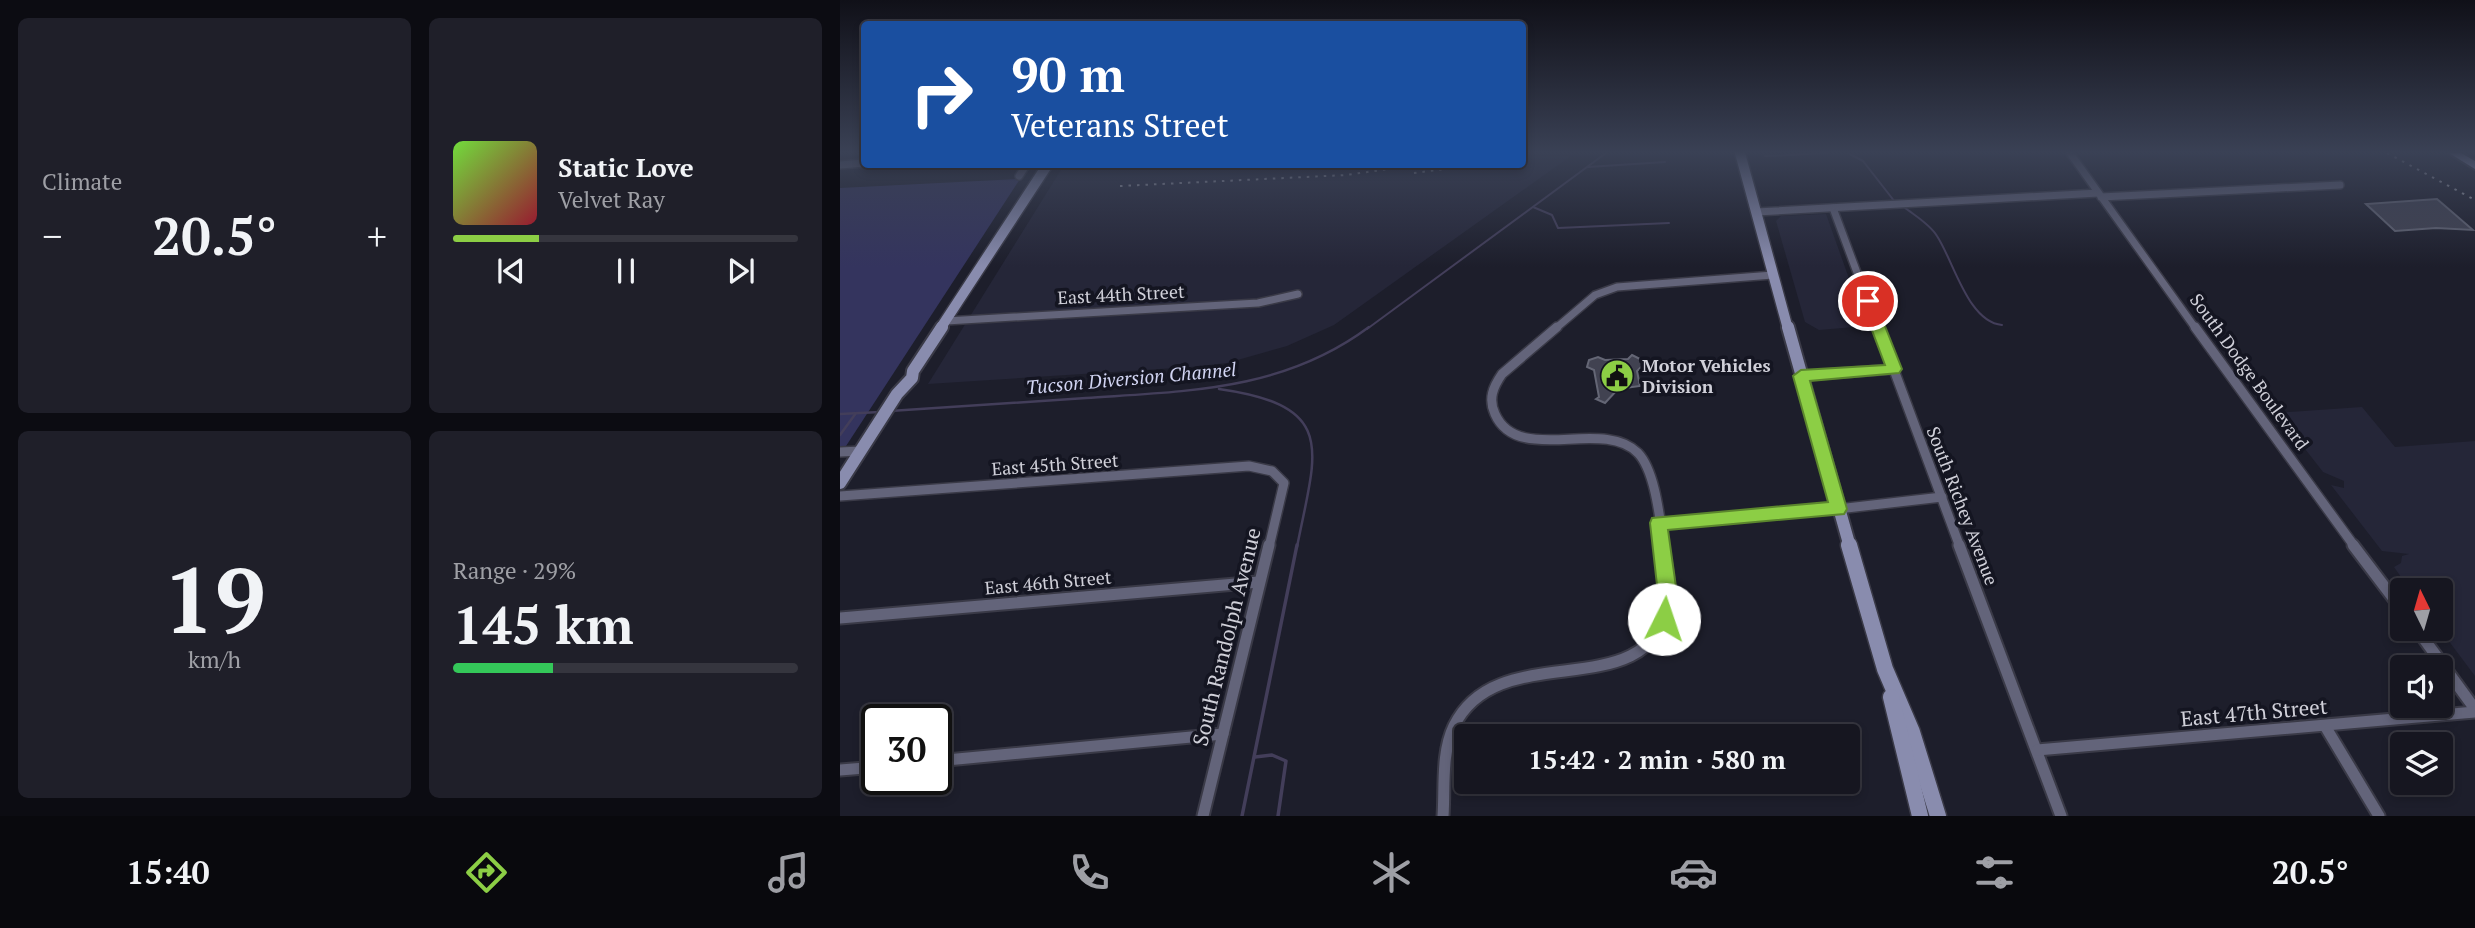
<!DOCTYPE html>
<meta charset="utf-8">
<style>
body{margin:0;font-family:"PT Serif",serif;background:#1f1f29;color:#f1f3f6;height:100vh;display:flex;flex-direction:column;font-size:26px;white-space:nowrap}
*{box-sizing:border-box;margin:0}
p{font-size:23px;color:#9e9fa5}
.icon{flex:none;width:38px;height:38px;fill:none;stroke:currentColor;stroke-width:2;stroke-linecap:round;stroke-linejoin:round}
.map{position:relative;flex:1;overflow:hidden}
.side{display:flex;flex-direction:column;gap:18px;padding:18px;background:#0c0c12;width:840px}
.side>*{flex:none}
.banner{position:absolute;left:21px;top:21px;width:665px;height:147px;border-radius:7px;box-shadow:0 4px 10px #0003,0 0 0 2px #35353e;background:#1a4fa0;color:#fff;overflow:hidden}
.needle{width:46px;rotate:355deg}
.fabs{position:absolute;left:1550px;top:578px;display:grid;gap:14px}
.fabs a{display:grid;place-items:center;width:63px;height:63px;border-radius:7px;background:#161620;box-shadow:0 4px 10px #0003,0 0 0 2px #35353e;font-size:35px}
.speed{position:absolute;left:21px;top:704px;display:flex;gap:14px;font-size:35px;font-weight:700;text-align:center}
.speed>*{display:grid;place-content:center;width:91px;height:91px;border-radius:50%;background:#161620;box-shadow:0 4px 10px #0003,0 0 0 2px #35353e;line-height:1}
.speed .limit{border:4px solid #111;border-radius:10px;background:#fff;color:#111}
.pin{position:absolute;display:grid;place-items:center;width:60px;height:60px;color:#fff;margin:-30px;border:4px solid #fff;border-radius:50%;box-shadow:0 2px 7px #0007}
.me{position:absolute;width:77px;margin:-38px;rotate:4deg;stroke-linejoin:round;filter:drop-shadow(0 0 5px #0008)}
.turn{display:flex;align-items:center;gap:24px;height:147px;padding:0 35px;font-size:32px}
.turn .icon{width:91px;height:91px;stroke-width:2.5}
.turn b{display:block;font-size:49px;line-height:60px}
.big{font-size:52px;font-weight:800;line-height:1.1}
.side .tile{flex:1;display:flex;flex-direction:column;justify-content:center;gap:10px;min-width:0;padding:0 24px;border-radius:10px;background:#1f1f29}
.side .dial{align-items:center;gap:0}
.dial b{font-size:91px;line-height:1}
.song{display:flex;align-items:center;gap:21px}
.cover{width:84px;height:84px;border-radius:10px;background:linear-gradient(135deg,hsl(100 70% 55%),hsl(350 70% 35%))}
.played{height:7px;border-radius:4px;background:linear-gradient(90deg,#8cce45 25%,#35353e 25%)}
.keys{display:flex;justify-content:space-around;direction:ltr}
.heat{display:flex;justify-content:space-between;align-items:center;font-size:38px;direction:ltr}
.charge{height:10px;border-radius:5px;background:linear-gradient(90deg,#34c759 29%,#35353e 0)}
.side .tiles{flex:1;display:grid;gap:18px;grid-template-columns:repeat(2,1fr)}
.trip{position:absolute;left:614px;top:724px;width:406px;height:70px;border-radius:7px;background:#161620;box-shadow:0 4px 10px #0003,0 0 0 2px #35353e;font-weight:800;line-height:70px;text-align:center}
.dock{display:flex;height:112px;justify-content:space-around;align-items:center;background:#09090d;color:#9e9fa5}
.dock .icon{width:49px;height:49px}
.dock .active{color:#8cce45}
.dock b{font-size:32px;color:#f1f3f6}
main{display:flex;flex:1;min-height:0}
.map>svg:first-child{display:block}
.built{fill:#252638}
.green{fill:#34345e}
.lines{fill:none;stroke-linecap:round;stroke-linejoin:round}
.stream-far2{stroke:#433e5a;stroke-width:2}
.stream-far1{stroke:#433e5a;stroke-width:2.5}
.stream{stroke:#433e5a;stroke-width:3.5}
.building{fill:#414251;stroke:#646675;stroke-width:2}
.street-far2-casing{stroke:#3a3a47;stroke-width:10}
.street-far1-casing{stroke:#3a3a47;stroke-width:12}
.street-casing{stroke:#3a3a47;stroke-width:15}
.secondary-far2-casing{stroke:#3a3a47;stroke-width:13}
.secondary-far1-casing{stroke:#3a3a47;stroke-width:16}
.secondary-casing{stroke:#3a3a47;stroke-width:19}
.primary-casing{stroke:#3a3a47;stroke-width:4}
.street-far2{stroke:#63647a;stroke-width:7}
.street-far1{stroke:#63647a;stroke-width:9}
.street{stroke:#63647a;stroke-width:11}
.secondary-far2{stroke:#898cae;stroke-width:10}
.secondary-far1{stroke:#898cae;stroke-width:12}
.secondary{stroke:#898cae;stroke-width:16}
.primary{fill:#a7aad7;fill-rule:evenodd}
.rail{stroke:#a4a5af;stroke-width:2;stroke-dasharray:2.5 6;stroke-linecap:butt}
.route{fill:#8cce45;stroke:#5b862d;stroke-width:2}
.labels{text-anchor:middle;stroke-width:7;stroke-linejoin:round;paint-order:stroke}
.street-label{font-size:18px;fill:#d0d0d9;stroke:#141521}
.poi-label{font-size:18px;font-weight:bold;fill:#d0d0d9;stroke:#141521;text-anchor:start}
.water-label{font-size:19px;font-style:italic;fill:#d1d4f2;stroke:#141521}
.near-street-label{font-size:21px;fill:#d0d0d9;stroke:#141521}
</style>
<main>
<section class="side">
<div class="tiles">
<div class="tile"><p>Climate</p>
<div class="heat"><a>−</a><b class="big">20.5°</b><a>+</a></div>
</div>
<div class="tile">
<div class="song"><i class="cover"></i><div><b>Static Love</b><p>Velvet Ray</p></div></div>
<div class="played"></div>
<div class="keys"><svg class="icon" aria-label="previous" viewBox="0 0 24 24"><path d="M18 5L8 12l10 7zM5 5v14"/></svg><svg class="icon" aria-label="pause" viewBox="0 0 24 24"><path d="M8 5v14M16 5v14"/></svg><svg class="icon" aria-label="next" viewBox="0 0 24 24"><path d="M6 5l10 7-10 7zM19 5v14"/></svg></div>
</div>
<div class="tile dial"><b>19</b><p>km/h</p></div>
<div class="tile"><p>Range · 29%</p><b class="big">145 km</b><div class="charge"></div></div>
</div>
</section>
<div class="map">
<svg width="1635" height="816" viewBox="0 0 1635 816">
<rect width="100%" height="100%" fill="#1d1e2b"/>
<g class="built">
<path d="M683,153H735L494,325L447,346L387,363L351,367L88,384L224,165L682,164Z"/>
<path d="M986,214L1026,326L979,330L965,322L936,221L941,216Z"/>
<path d="M1522,407L1555,447L1635,441V676L1599,628L1601,590H1570L1554,567L1561,563L1562,556L1569,554L1542,551L1491,485L1504,488V481L1483,472L1437,413Z"/>
</g>
<path class="green" d="M180,179L8,443L0,455V188Z"/>
<g class="lines">
<g class="stream-far2">
<path d="M1008,153L1023,161L1055,202"/>
<path d="M925,156L988,153"/>
<path d="M748,167L825,162"/>
<path d="M693,207L712,215L718,228L829,223"/>
<path d="M1064,207C1074,215 1090,224 1097,236C1114,262 1128,322 1162,325"/>
<path d="M527,329L766,153"/>
</g>
<g class="stream-far1">
<path d="M379,389C499,406 476,450 457,547"/>
<path d="M50,411C115,407 181,402 246,398C348,391 443,391 529,327"/>
<path d="M0,414L40,412"/>
<path d="M0,435L16,413"/>
</g>
<g class="stream">
<path d="M415,757L432,755L446,761L438,816"/>
<path d="M402,816L457,545"/>
</g>
</g>
<g class="building">
<path d="M1597,199L1633,230L1596,228L1555,231L1526,204Z"/>
<path d="M792,355L806,362L797,371L800,386L778,389L765,403L756,399L759,397L754,370L747,367L749,360L758,357L765,360L788,359Z"/>
</g>
<g class="lines">
<defs>
<g id="street-far2">
<path d="M1230,153L1356,329"/>
<path d="M0,165L24,163"/>
<path d="M179,176L187,164"/>
<path d="M1261,197L1500,185"/>
<path d="M993,208L1038,329"/>
<path d="M916,212L1258,193"/>
<path d="M106,321L418,303L458,294"/>
<path d="M715,329L755,295L777,287L933,275"/>
</g>
<g id="street-far1">
<path d="M717,327L662,374C653,387 648,399 655,414C678,466 762,417 798,453C816,472 820,522 824,547"/>
<path d="M1038,327L1120,547"/>
<path d="M1355,327L1515,547"/>
<path d="M961,376L1054,369"/>
<path d="M0,452L21,451"/>
<path d="M0,496L409,466L432,471L444,483L429,547"/>
<path d="M819,523L998,509L1102,497"/>
</g>
<g id="street">
<path d="M1119,545L1221,816"/>
<path d="M1513,545L1563,611"/>
<path d="M0,618L419,582"/>
<path d="M1576,628L1635,709"/>
<path d="M1485,726L1539,816"/>
<path d="M1197,750L1635,712"/>
<path d="M96,761L383,734"/>
<path d="M0,770L37,767"/>
<path d="M363,816L429,545"/>
<path d="M603,816C605,788 601,753 614,726C659,634 810,710 828,603C831,586 825,563 823,545"/>
</g>
<g id="secondary-far2">
<path d="M900,153L948,329"/>
<path d="M100,329L208,164"/>
</g>
<g id="secondary-far1">
<path d="M948,327L1010,547"/>
<path d="M0,483L57,394L72,378L73,371L102,327"/>
</g>
<g id="secondary">
<path d="M1009,545L1045,669L1072,732L1098,816"/>
<path d="M1051,697L1080,816"/>
</g>
<path id="primary" d="M1609,153H1621L1635,161V169Z"/>
</defs>
<use href="#street-far2" class="street-far2-casing"/>
<use href="#street-far1" class="street-far1-casing"/>
<use href="#street" class="street-casing"/>
<use href="#secondary-far2" class="secondary-far2-casing"/>
<use href="#secondary-far1" class="secondary-far1-casing"/>
<use href="#secondary" class="secondary-casing"/>
<use href="#primary" class="primary-casing"/>
<use href="#street-far2" class="street-far2"/>
<use href="#street-far1" class="street-far1"/>
<use href="#street" class="street"/>
<use href="#secondary-far2" class="secondary-far2"/>
<use href="#secondary-far1" class="secondary-far1"/>
<use href="#secondary" class="secondary"/>
<use href="#primary" class="primary"/>
<g class="rail">
<path d="M1547,153L1635,200"/>
<path d="M574,173L643,164"/>
<path d="M280,186L506,175L584,164"/>
</g>
</g>
<linearGradient id="sky" x2="0" y2="1"><stop stop-color="#101018"/><stop offset="0.57" stop-color="#3a4155"/><stop offset="1" stop-color="#3a4155" stop-opacity="0"/></linearGradient>
<rect width="1635" height="267" fill="url(#sky)"/>
<path class="route" d="M1028,296L1035,301L1062,369L1059,373L970,381L1007,509L1004,514L828,530L837,594L831,626L824,628L817,626L814,619L818,594L810,523L812,518L988,502L953,376L961,370L1045,365L1021,301Z"/>
<defs>
<symbol id="civic-disc" viewBox="-11 -11 22 22"><circle r="9.5" fill="#8cce45" stroke="#141521"/><path d="M-.6-6.5H3V-4.5H.6V-3L4-1V1h2V6H-6V1h2V-1L-.6-3ZM-1.2 2.5V6h2.4V2.5Z" fill="#111"/></symbol>
</defs>
<g fill-rule="evenodd">
<use href="#civic-disc" x="758" y="357" width="38" height="38"/>
</g>
<g class="labels">
<g class="street-label">
<text transform="translate(281 295) rotate(-3)" y="6">East 44th Street</text>
<text transform="translate(1409 372) rotate(54)" y="6">South Dodge Boulevard</text>
<text transform="translate(215 465) rotate(-4)" y="6">East 45th Street</text>
<text transform="translate(1122 506) rotate(69)" y="6">South Richey Avenue</text>
<text transform="translate(208 583) rotate(-5)" y="6">East 46th Street</text>
</g>
<g class="poi-label">
<text x="802" y="372">Motor Vehicles<tspan x="802" dy="21">Division</tspan></text>
</g>
<g class="water-label">
<text transform="translate(291 378) rotate(-5)" y="7">Tucson Diversion Channel</text>
</g>
<g class="near-street-label">
<text transform="translate(387 637) rotate(-76)" y="7">South Randolph Avenue</text>
<text transform="translate(1414 713) rotate(-5)" y="7">East 47th Street</text>
</g>
</g>
</svg>
<div class="fabs">
<a><svg class="needle" viewBox="-14 -14 28 28"><path d="M0-13l5 13h-10z" fill="#e53935"/><path d="M0 13l5-13h-10z" fill="#9e9fa5"/></svg></a>
<a><svg class="icon" aria-label="sound" viewBox="0 0 24 24"><path d="M4 9h4l5-4v14l-5-4H4zM17 9q2 3 0 6"/></svg></a>
<a><svg class="icon" aria-label="layers" viewBox="0 0 24 24"><path d="M12 4l9 5-9 5-9-5zM3 14l9 5 9-5"/></svg></a>
</div>
<div class="speed"><div class="limit">30</div></div>
<div class="pin" style="left:1028px;top:301px;background:#d93025"><svg class="icon" aria-label="arrive" viewBox="0 0 24 24"><path d="M6 21V4h12l-3 4 3 4H6"/></svg></div>
<svg class="me" style="left:824px;top:619px" viewBox="-20 -20 40 40"><circle r="19" fill="#fff"/><path d="M0-13L10 11 0 6-10 11z" fill="#8cce45"/></svg>
<div class="trip">15:42 · 2 min · 580 m</div>
<div class="banner">
<div class="turn"><svg class="icon" aria-label="right" viewBox="0 0 24 24"><path d="M7 20v-9h11M14 6l5 5-5 5"/></svg><div><b>90 m</b>Veterans Street</div></div>
</div>
</div>
</main>
<nav class="dock">
<b>15:40</b>
<svg class="icon active" aria-label="directions" viewBox="0 0 24 24"><path d="M12 3l9 9-9 9-9-9zM9 14v-3h6M13 9l2 2-2 2"/></svg>
<svg class="icon" aria-label="music" viewBox="0 0 24 24"><path d="M9 18V5l10-2v13"/><circle cx="6" cy="18" r="3"/><circle cx="16" cy="16" r="3"/></svg>
<svg class="icon" aria-label="phone" viewBox="0 0 24 24"><path d="M5 4h4l2 5-3 2q2 4 5 5l2-3 5 2v4C11 20 4 13 5 4z"/></svg>
<svg class="icon" aria-label="climate" viewBox="0 0 24 24"><path d="M12 3v18M4 7l16 10M4 17L20 7"/></svg>
<svg class="icon" aria-label="car" viewBox="0 0 24 24"><path d="M5 17H2v-5l4-1 3-4h7l3 4 3 1v5h-3M9 17h6M6 11h13"/><circle cx="7" cy="17" r="2"/><circle cx="17" cy="17" r="2"/></svg>
<svg class="icon" aria-label="filters" viewBox="0 0 24 24"><path d="M4 7h16M4 17h16"/><circle cx="9" cy="7" r="2"/><circle cx="15" cy="17" r="2"/></svg>
<b>20.5°</b>
</nav>
